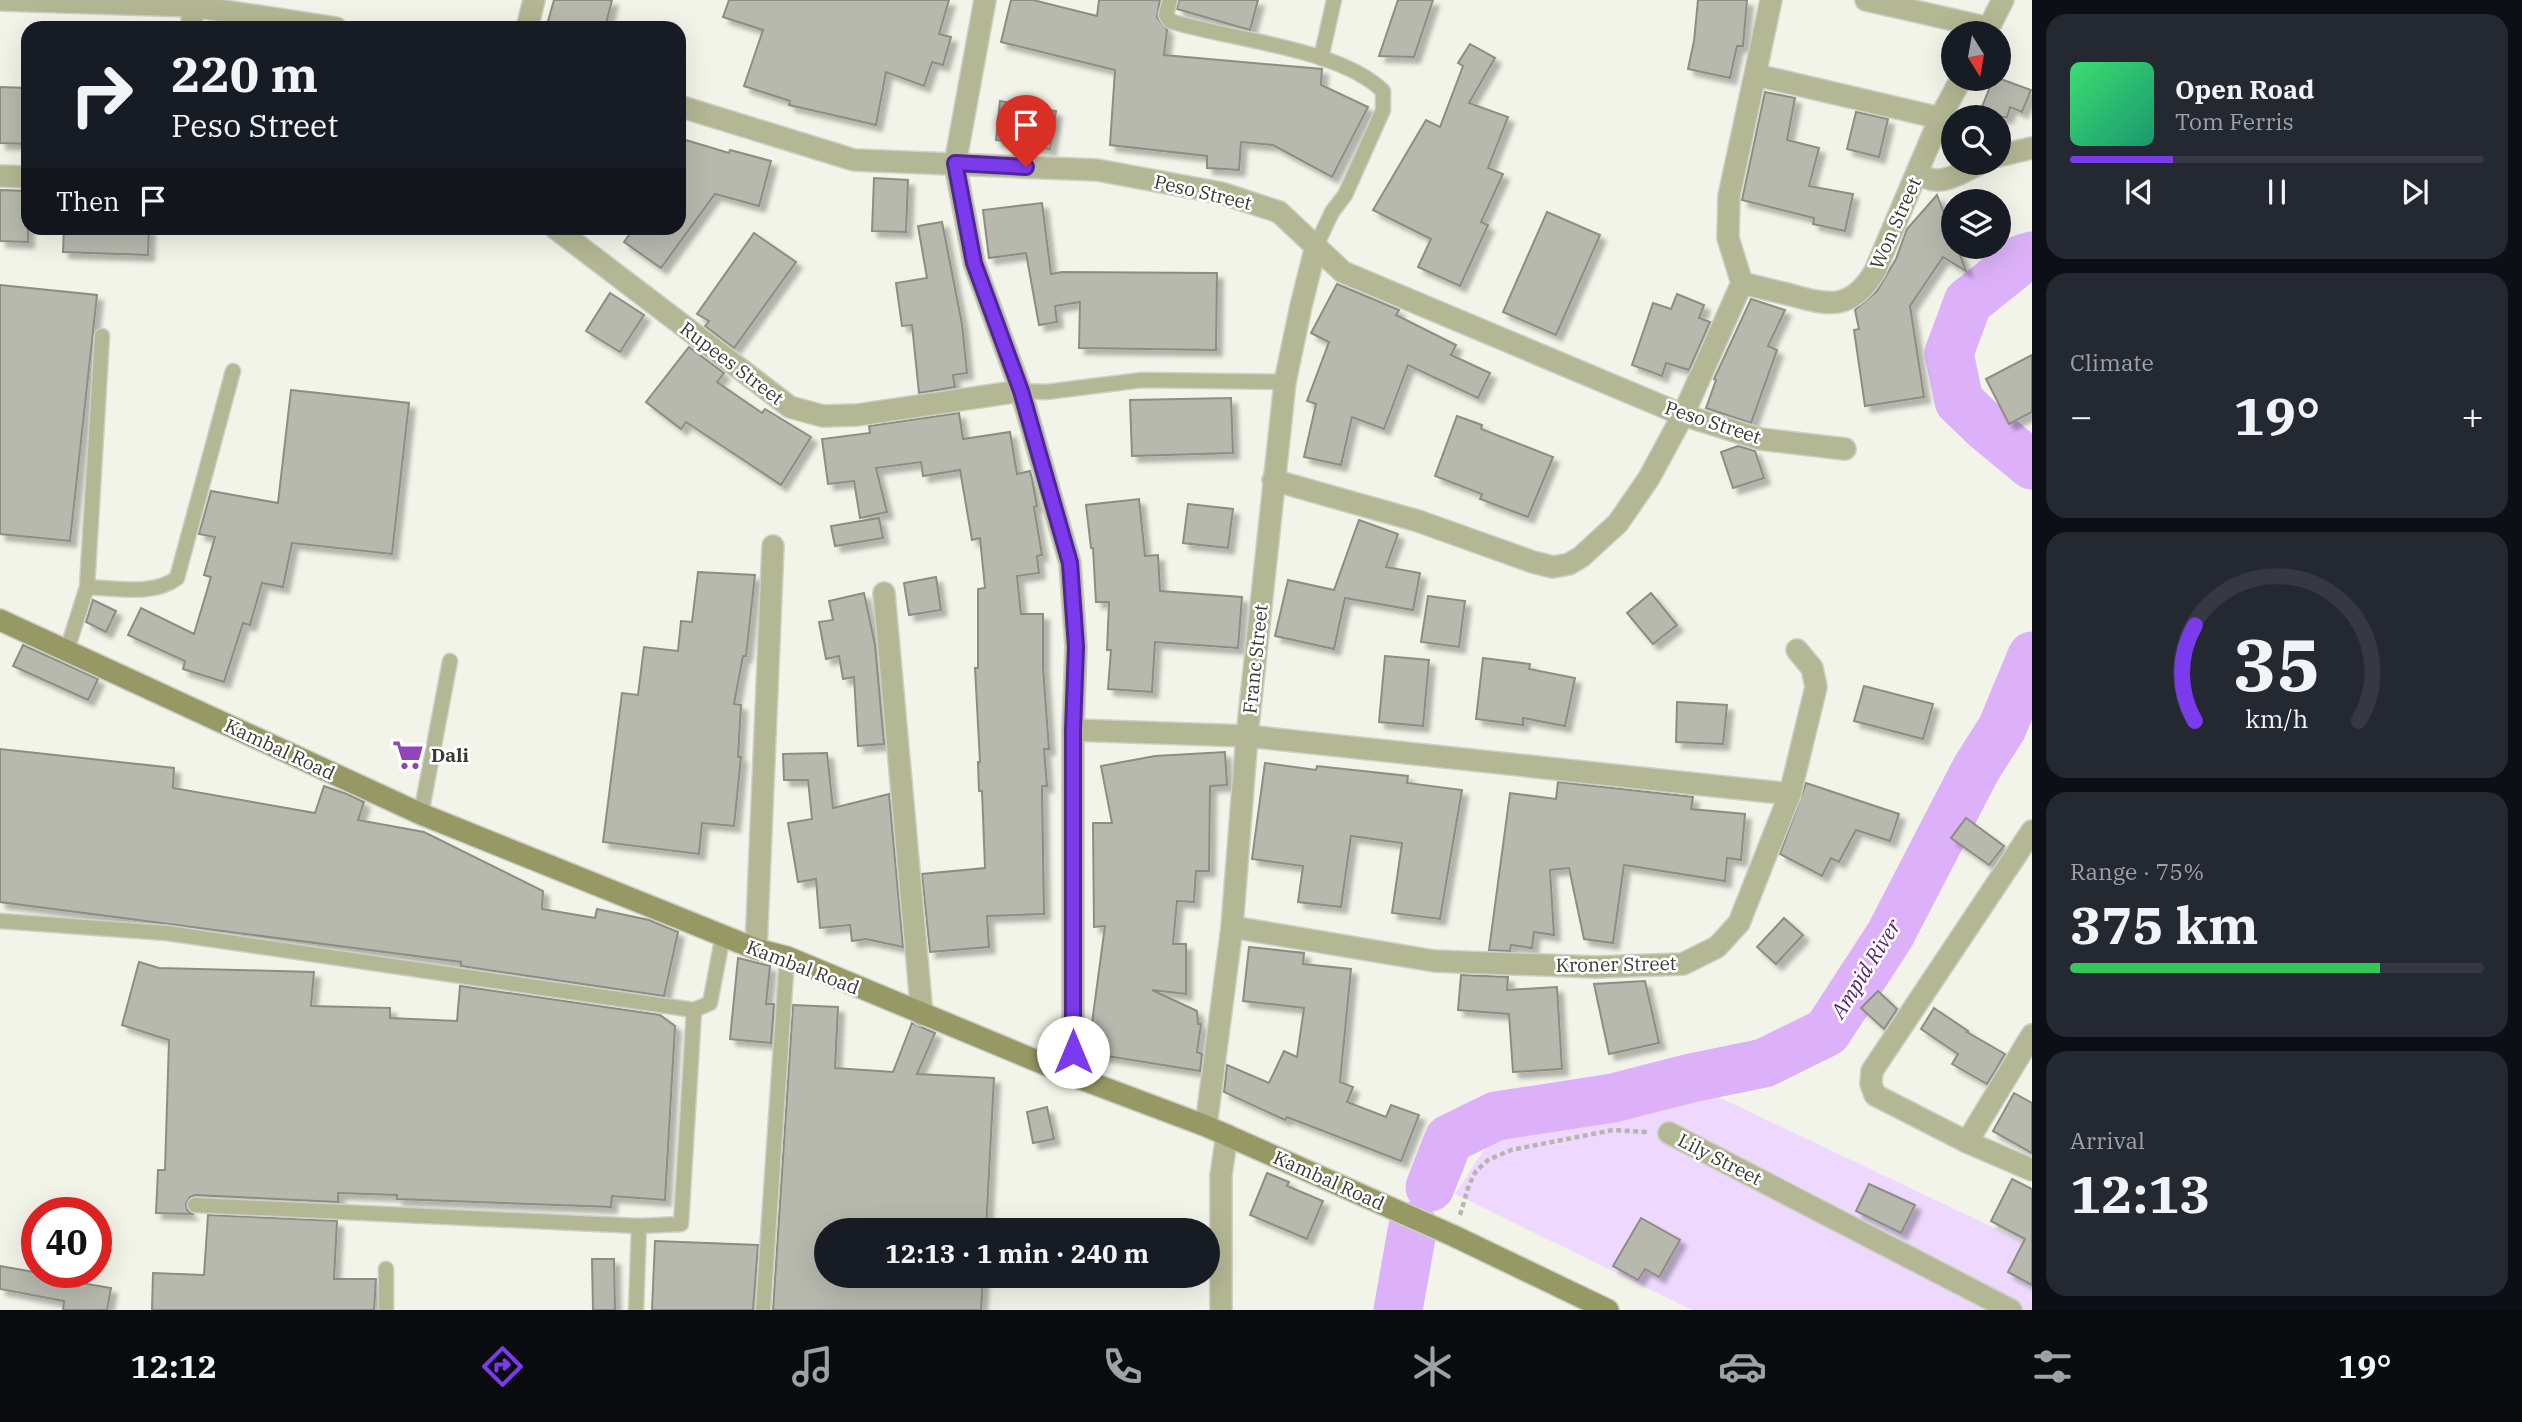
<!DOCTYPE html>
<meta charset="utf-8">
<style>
body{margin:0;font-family:"IBM Plex Serif",serif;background:#242831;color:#f1f3f6;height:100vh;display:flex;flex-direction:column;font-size:26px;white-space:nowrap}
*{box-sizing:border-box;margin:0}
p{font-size:23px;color:#9ea1a6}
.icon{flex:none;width:38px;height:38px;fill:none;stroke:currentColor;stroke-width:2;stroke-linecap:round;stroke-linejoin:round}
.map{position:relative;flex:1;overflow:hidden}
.side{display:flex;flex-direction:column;gap:14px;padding:14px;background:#0d0f14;width:490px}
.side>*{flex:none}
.top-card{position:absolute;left:21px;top:21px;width:665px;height:214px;border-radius:21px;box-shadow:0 7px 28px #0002;background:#171b24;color:#f1f3f6;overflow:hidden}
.needle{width:46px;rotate:169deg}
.tools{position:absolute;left:1941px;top:21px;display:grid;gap:14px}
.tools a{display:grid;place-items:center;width:70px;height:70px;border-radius:50%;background:#171b24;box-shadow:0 7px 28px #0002;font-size:35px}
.speed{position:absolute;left:21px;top:1197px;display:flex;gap:14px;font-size:35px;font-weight:700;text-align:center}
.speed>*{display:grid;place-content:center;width:91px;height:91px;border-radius:50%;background:#171b24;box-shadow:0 7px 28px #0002;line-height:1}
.speed .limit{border:10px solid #d22;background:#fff;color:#111}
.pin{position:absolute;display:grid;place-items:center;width:60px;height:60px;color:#fff;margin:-72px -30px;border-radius:50% 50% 50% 0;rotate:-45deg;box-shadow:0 0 7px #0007}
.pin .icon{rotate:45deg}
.me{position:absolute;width:77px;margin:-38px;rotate:0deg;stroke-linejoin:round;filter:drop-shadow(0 0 5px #0008)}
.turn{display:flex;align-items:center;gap:24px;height:147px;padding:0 35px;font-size:32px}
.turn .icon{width:91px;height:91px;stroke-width:2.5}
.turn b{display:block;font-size:49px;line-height:60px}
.then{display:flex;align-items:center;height:66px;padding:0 35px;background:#0003;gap:14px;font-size:26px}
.big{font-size:52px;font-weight:700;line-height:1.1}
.side .card{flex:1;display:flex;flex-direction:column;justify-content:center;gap:10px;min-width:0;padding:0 24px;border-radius:21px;background:#242831}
.side .dial{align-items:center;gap:0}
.dial svg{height:182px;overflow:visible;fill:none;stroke:#363941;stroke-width:7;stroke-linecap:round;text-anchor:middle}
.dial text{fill:#f1f3f6;stroke:none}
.song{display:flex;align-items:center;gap:21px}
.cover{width:84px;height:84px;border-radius:10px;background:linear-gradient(135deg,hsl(140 70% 55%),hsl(160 70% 35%))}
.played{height:7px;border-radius:4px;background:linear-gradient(90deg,#7c3aed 25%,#363941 25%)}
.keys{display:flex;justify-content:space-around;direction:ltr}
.heat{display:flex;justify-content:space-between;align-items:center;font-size:38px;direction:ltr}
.charge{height:10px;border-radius:5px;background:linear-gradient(90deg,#34c759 75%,#363941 0)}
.trip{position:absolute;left:814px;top:1218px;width:406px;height:70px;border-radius:35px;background:#171b24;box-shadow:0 7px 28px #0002;font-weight:700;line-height:70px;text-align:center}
.tabs{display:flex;height:112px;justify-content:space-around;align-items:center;background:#090b0e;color:#9ea1a6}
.tabs .icon{width:49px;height:49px}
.tabs .active{color:#7c3aed}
.tabs b{font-size:32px;color:#f1f3f6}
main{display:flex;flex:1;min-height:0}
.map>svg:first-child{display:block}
.green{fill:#eed8fd}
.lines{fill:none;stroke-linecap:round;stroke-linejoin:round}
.river{stroke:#ddb1f9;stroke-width:49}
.building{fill:#b7b8ae;stroke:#8c8d83;stroke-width:2;filter:url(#shadow)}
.service-casing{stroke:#cecfc5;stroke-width:17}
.minor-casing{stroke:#cecfc5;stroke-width:24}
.tertiary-casing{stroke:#cecfc5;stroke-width:24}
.secondary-casing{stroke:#cecfc5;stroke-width:24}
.path{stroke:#b6b6ae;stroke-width:4.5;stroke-dasharray:5 3.5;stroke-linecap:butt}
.service{stroke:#b4b793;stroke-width:14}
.minor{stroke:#b4b793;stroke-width:21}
.tertiary{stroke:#b4b793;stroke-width:21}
.secondary{stroke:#969963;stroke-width:21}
.route-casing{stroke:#51269a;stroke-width:18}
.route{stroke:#7c3aed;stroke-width:12}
.labels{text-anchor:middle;stroke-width:5;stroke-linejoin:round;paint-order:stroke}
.street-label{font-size:19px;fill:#393935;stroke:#fff}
.poi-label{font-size:19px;font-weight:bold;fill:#393935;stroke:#fff;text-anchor:start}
.water-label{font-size:21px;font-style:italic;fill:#582275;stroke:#fff}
</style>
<main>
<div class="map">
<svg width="2032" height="1310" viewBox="0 0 2032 1310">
<defs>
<filter id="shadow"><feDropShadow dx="6" dy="6" stdDeviation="2" flood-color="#0004"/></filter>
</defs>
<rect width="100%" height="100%" fill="#f3f4e9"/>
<path class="green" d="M1710,1093L2032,1246V1310H1692L1455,1194L1499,1127Z"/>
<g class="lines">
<g class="river">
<path d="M2032,256L2022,259L1968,302L1949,353L1959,401L1986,427L2032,465"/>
<path d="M1430,1187L1449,1139L1496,1116L1613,1098L1691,1078L1764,1063L1827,1032L1890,935L1976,769L2002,728L2032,656"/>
<path d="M1398,1310L1413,1226"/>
</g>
</g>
<g class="building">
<path d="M554,0H612L605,28H546Z"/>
<path d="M729,0H949L939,34L951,37L943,65L932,62L924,86L886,72L876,125L789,105L790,101L744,86L763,30L723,17Z"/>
<path d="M1011,0H1033L1097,16L1099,0H1160L1157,17L1167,30L1164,55L1322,69L1321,85L1368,107L1332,177L1273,145L1241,142L1239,170L1207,168V156L1110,145L1115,70L1001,42Z"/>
<path d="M1179,0H1258L1250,30L1177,9Z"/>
<path d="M1398,0H1433L1414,57L1379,56Z"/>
<path d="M1698,0H1747L1743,46H1737L1730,78L1688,69L1694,41Z"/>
<path d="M1470,44L1495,58L1469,103L1508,117L1488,168L1503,174L1481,222L1488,225L1460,286L1418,267L1431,239L1373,210L1426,120L1440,127L1463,66L1458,63Z"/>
<path d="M1998,78L2031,90L2022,112L2010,107L2007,117H1978L1993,79Z"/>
<path d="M0,87L28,88V144L0,143Z"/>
<path d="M1765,92L1795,98L1787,140L1819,148L1809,186L1853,194L1845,231L1813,224L1814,218L1742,200Z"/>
<path d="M1000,101L1056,111L1050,149L996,140Z"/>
<path d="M1856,112L1888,119L1879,157L1847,149Z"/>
<path d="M679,138L729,153L730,150L771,161L759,206L715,194L661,268L624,242L634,228H679Z"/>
<path d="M874,178L908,180L906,232L872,231Z"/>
<path d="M0,190L28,191V242L0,241Z"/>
<path d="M1937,195L1953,237V247H1957L1966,271L1943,257L1910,306L1924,397L1865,406L1854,330L1859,329L1855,310L1877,291L1896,259L1907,229Z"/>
<path d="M1042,203L1051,274L1062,272L1217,273L1216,350L1079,348L1080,302L1055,306L1057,322L1039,325L1026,253L989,258L983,210Z"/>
<path d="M1547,212L1600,235L1556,335L1503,312Z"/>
<path d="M942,222L962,324L967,373L953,375L955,387L919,393L912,325L902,326L896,283L927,278L918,226Z"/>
<path d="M64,228H149L148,255L63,252Z"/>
<path d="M754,233L796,262L734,348L705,326L709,321L697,314Z"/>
<path d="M1337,284L1399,310L1396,315L1456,345L1451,355L1490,373L1478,398L1408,365L1384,429L1352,417L1341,465L1304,457L1316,404L1307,401L1329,342L1311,333Z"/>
<path d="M0,285L97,295L70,541L0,534Z"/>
<path d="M610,293L644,315L620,352L586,331Z"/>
<path d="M1677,294L1704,305L1699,318L1710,322L1689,370L1666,363L1662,376L1632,365L1653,303L1671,309Z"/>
<path d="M1751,299L1785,310L1768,346L1777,350L1751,423L1706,408L1716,380L1714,379Z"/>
<path d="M689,347L724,373L717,382L762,413L765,409L811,437L781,485L686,422L681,429L646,402Z"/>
<path d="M2032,355V412L2009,424L1986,379Z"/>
<path d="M291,390L409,403L392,554L292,543L283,587L262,583L250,625L243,623L224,682L183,669L185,661L128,635L141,608L194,634L211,577L204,575L215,537L199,534L211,491L278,503Z"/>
<path d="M1231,398L1233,453L1132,456L1130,400Z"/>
<path d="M959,413L963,439L1010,432L1017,474L1030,471L1032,479L1037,506L1034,507L1042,555L1037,556L1039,573L1017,576L1021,614H1043V667L1049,749H1044L1047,786H1042L1044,914L987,916L989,947L930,952L922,874L985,868L982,791H979L978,762H980L975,668H978V589L985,588L980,538L972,540L960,470L923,476L921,462L876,468L887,512L860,518L854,481L828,484L822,439L870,433L869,426Z"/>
<path d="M1457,416L1482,425L1481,429L1553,457L1528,517L1480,499L1482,494L1435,476Z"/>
<path d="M1738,446L1755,451L1764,478L1733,488L1721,452Z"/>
<path d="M1139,499L1145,556L1158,555L1160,591L1242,597L1238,648L1155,642L1152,692L1108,689L1111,650H1107L1109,602H1096L1093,548H1091L1086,505Z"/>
<path d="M1188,504L1233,509L1228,548L1183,543Z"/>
<path d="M879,518L883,538L835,546L831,526Z"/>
<path d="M1359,520L1398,534L1386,567L1420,573L1413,610L1345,598L1334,649L1275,636L1288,580L1334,590Z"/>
<path d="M698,572L755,575L746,656H743L734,704L741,705L738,757H741L734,826L702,823L699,854L603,842L622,693L638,695L644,647L678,651L681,621L692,622Z"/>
<path d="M936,577L941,610L909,615L904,583Z"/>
<path d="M864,593L875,645L884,744L858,746L854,677L843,679L839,656L826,659L819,622L833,620L829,601Z"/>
<path d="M1651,593L1677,625L1653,644L1627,613Z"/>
<path d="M1428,596L1465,601L1459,647L1421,642Z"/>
<path d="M93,600L116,611L106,632L86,622Z"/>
<path d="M23,645L98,679L88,700L13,666Z"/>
<path d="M1385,656L1429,660L1423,726L1379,722Z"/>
<path d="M1483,658L1530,664L1529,669L1575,678L1565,726L1523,718V725L1476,719Z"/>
<path d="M1864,686L1933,704L1923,739L1854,721Z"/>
<path d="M1677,702L1727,705L1723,744L1676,742Z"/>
<path d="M0,749L174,768L173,788L315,813L324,786L347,794L364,802L358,820L424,832L543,891L542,909L595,918L597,909L649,920L678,932L664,996L461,966V962L0,902Z"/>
<path d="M1225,752L1227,785L1210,786L1209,871H1196L1194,902L1177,901L1173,944H1186V994L1152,990L1197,1011L1198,1024H1201L1197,1052L1202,1054L1200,1071L1088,1053L1105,926L1094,927L1093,823H1112L1101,766L1155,756Z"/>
<path d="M827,753L833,808L889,794L903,947L866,939L852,941L850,925L820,928L816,879L798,882L788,823L812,819L808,780H784L783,754Z"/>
<path d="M1265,763L1316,770L1317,766L1408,776L1407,783L1462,790L1440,919L1392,913L1402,843L1351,836L1341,907L1298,902L1303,866L1252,859Z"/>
<path d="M1558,782L1693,797L1691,809L1745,814L1741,860L1727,858L1725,881L1624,865L1613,943L1584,939L1569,868L1550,870L1554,935L1534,932L1532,948L1511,945L1510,951L1489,950L1510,793L1556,799Z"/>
<path d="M1806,783L1899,814L1890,841L1856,830L1839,862L1831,858L1822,876L1780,854Z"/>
<path d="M1966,818L2004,846L1989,865L1951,838Z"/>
<path d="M1784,918L1803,935L1776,964L1757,947Z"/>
<path d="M1249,947L1304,953L1303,964L1351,969L1340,1082L1353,1087L1347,1102L1386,1117L1391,1105L1419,1115L1401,1161L1287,1117L1285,1120L1224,1092L1227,1065L1269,1083L1284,1051L1297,1057L1304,1008L1243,1001Z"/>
<path d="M738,958L770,966L766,1004H774L771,1043L730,1039Z"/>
<path d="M139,962L159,968L314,972L311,1006L390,1008V1018L457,1021L460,986L660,1015L675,1026L665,1200L612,1196L611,1207L397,1199V1195L338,1193V1202L195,1195L190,1197L186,1204L187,1210L192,1214L156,1213L158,1170H165L169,1040L122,1025Z"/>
<path d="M1461,975L1508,977L1507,990L1557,987L1562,1069L1513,1072L1509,1014L1458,1010Z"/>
<path d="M1645,981L1659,1043L1609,1054L1594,984Z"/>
<path d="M1878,991L1897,1009L1884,1029L1861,1008Z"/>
<path d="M793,1005L838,1007L835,1068L893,1072L912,1023L935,1033L917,1074L994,1078L986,1230H826V1276H983L981,1310H773Z"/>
<path d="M1934,1008L1968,1031L1967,1032L2005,1054L1987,1084L1952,1064L1958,1054L1921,1029Z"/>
<path d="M2014,1093L2032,1103V1153L1993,1131Z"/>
<path d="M1047,1107L1054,1139L1033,1143L1027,1112Z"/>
<path d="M1267,1173L1289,1182L1287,1186L1323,1201L1307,1239L1250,1215Z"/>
<path d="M2012,1179L2032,1189V1285L2008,1272L2025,1239L1991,1221Z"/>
<path d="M1869,1184L1915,1205L1901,1233L1856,1211Z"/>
<path d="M208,1215L337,1221L334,1279H376L374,1310H152L153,1273L204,1275Z"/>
<path d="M1641,1218L1680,1240L1659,1277L1645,1269L1638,1280L1613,1266Z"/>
<path d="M655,1241L758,1245L753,1310H652Z"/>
<path d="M592,1259H614L615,1310H593Z"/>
<path d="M0,1266L40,1273V1276L111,1288L107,1310H63L64,1301L0,1289Z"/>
</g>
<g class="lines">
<defs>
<g id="service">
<path d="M1170,0L1166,15L1170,21C1231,40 1339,48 1383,91V110L1345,195L1332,212L1316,246"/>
<path d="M1321,58L1334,0"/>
<path d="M1021,391L1046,392L1142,380L1285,382"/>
<path d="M87,587C115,588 154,596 177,578L233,371"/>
<path d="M67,650L87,587L102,336"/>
<path d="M421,814L450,661"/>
<path d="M0,921L167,933L694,1010L710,1003L723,935"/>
<path d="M195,1205L639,1226L681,1224L694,1010"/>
<path d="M386,1310V1269"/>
<path d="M636,1310L639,1226"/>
<path d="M763,1310L787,957"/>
</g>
<g id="minor">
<path d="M2,0L192,6L336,28"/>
<path d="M1866,0L1989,28"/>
<path d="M192,28V6"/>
<path d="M527,28L534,0"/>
<path d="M1986,33L2003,0"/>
<path d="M1756,75L1940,118"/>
<path d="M679,106L854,160L1097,170L1221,193L1279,212L1343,272L1683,415L1760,439L1845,449"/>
<path d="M1998,156L2032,148"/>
<path d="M1918,172C1938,191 1961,172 1981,163"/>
<path d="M0,176L28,177"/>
<path d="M555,228L790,407L823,416L857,415L1021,391"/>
<path d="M1742,283C1758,287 1775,291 1791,295C1830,306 1852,310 1875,271L1940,118L1961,79"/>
<path d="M1273,480L1418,521L1533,562L1553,567L1569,564L1581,557L1618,523L1649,478L1683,415L1742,283L1728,238L1729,196L1771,0"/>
<path d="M884,593L922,1015"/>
<path d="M1073,730L1247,736L1790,794"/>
<path d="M2032,831L1872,1071L1871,1084L1875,1095L1967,1142L2032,1170"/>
<path d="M1232,927L1434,961L1595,967L1683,964L1717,947L1739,923L1790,794L1816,687L1812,668L1797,650"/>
<path d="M756,949L773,546"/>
<path d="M1206,1126L1232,927L1247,736L1285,382L1301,306L1316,246"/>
<path d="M1669,1133L2011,1310"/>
<path d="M1967,1142L2032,1035"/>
<path d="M1221,1310V1175L1227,1135"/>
</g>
<path id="tertiary" d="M985,0L955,164L974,263L1021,391L1070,563L1076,647L1073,730V1076"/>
<path id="secondary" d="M0,620L421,814L756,949L787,957L1073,1076L1206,1126L1454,1236L1608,1310"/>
</defs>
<use href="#service" class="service-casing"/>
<use href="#minor" class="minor-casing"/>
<use href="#tertiary" class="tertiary-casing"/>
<use href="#secondary" class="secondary-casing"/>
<path class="path" d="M1460,1215L1469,1185L1476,1171L1488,1160L1511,1150L1613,1130L1647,1132"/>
<use href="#service" class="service"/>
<use href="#minor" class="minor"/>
<use href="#tertiary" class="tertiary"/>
<use href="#secondary" class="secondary"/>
</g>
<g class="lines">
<defs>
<path id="route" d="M1026,167L955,163L974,263L1021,391L1070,563L1076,647L1073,730V1052"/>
</defs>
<use href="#route" class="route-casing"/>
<use href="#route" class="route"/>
</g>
<defs>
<symbol id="supermarket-bare" viewBox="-9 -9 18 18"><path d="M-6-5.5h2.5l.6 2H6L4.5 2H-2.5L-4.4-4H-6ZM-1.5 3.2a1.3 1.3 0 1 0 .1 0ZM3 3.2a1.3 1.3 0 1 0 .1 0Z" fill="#9046b9" stroke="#fff" stroke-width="2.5" paint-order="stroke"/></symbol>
</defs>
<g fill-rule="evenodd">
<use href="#supermarket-bare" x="386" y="733" width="44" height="44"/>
</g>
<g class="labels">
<g class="street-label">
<text transform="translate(1203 192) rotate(13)" y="7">Peso Street</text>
<text transform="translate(1895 223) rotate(-66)" y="7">Won Street</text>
<text transform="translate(732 363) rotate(37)" y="7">Rupees Street</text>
<text transform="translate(1713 422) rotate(18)" y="7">Peso Street</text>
<text transform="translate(1255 659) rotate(-84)" y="7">Franc Street</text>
<text transform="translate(280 749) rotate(25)" y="7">Kambal Road</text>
<text transform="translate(1616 964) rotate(-1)" y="7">Kroner Street</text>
<text transform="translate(803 967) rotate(21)" y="7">Kambal Road</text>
<text transform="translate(1720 1159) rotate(27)" y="7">Lily Street</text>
<text transform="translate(1329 1180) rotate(24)" y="7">Kambal Road</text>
</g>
<g class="poi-label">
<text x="431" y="762">Dali</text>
</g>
<g class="water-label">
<text transform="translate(1866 969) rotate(-58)" y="7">Ampid River</text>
</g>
</g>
</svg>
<div class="tools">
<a><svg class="needle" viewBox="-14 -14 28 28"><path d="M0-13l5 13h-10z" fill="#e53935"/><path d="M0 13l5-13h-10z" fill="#9ea1a6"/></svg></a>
<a><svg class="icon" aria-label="search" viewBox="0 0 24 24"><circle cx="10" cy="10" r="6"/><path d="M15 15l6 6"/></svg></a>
<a><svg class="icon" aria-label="layers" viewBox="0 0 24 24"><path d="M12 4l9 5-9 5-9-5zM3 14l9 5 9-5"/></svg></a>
</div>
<div class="speed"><div class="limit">40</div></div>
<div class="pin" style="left:1026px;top:167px;background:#d93025"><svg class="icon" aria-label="arrive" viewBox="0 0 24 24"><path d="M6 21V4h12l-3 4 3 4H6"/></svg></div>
<svg class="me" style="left:1073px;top:1052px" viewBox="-20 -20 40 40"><circle r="19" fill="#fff"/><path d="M0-13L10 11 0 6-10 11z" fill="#7c3aed"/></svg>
<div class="trip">12:13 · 1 min · 240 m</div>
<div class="top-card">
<div class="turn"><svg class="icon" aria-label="right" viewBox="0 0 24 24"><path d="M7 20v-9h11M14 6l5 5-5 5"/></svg><div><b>220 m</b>Peso Street</div></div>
<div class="then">Then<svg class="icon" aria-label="arrive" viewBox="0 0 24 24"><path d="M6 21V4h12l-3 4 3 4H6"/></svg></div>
</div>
</div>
<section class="side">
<div class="card">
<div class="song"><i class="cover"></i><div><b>Open Road</b><p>Tom Ferris</p></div></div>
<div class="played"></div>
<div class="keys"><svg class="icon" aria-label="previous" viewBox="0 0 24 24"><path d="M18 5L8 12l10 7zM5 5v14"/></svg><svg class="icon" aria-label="pause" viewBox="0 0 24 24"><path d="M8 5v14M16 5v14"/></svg><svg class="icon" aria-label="next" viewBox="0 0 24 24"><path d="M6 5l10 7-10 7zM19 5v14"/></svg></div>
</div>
<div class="card"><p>Climate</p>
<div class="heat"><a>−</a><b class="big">19°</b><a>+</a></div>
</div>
<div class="card dial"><svg viewBox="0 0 100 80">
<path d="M14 69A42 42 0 1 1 86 69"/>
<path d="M14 69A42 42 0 0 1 14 27" stroke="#7c3aed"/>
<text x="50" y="56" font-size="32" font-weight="700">35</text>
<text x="50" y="72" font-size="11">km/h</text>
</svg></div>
<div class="card"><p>Range · 75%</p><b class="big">375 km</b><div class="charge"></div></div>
<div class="card"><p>Arrival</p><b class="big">12:13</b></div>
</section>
</main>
<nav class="tabs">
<b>12:12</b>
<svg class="icon active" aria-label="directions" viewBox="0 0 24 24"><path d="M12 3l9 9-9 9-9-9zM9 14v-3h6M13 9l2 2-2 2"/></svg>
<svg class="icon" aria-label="music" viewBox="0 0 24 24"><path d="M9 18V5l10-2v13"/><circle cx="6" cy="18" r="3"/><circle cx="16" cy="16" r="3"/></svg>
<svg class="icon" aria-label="phone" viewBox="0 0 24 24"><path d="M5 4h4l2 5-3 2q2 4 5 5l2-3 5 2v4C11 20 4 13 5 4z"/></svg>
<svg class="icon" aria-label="climate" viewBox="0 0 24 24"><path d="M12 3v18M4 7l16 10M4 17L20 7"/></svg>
<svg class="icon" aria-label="car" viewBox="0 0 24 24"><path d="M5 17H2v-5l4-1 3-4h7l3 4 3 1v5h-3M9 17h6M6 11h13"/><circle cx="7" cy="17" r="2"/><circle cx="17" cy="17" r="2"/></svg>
<svg class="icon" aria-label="filters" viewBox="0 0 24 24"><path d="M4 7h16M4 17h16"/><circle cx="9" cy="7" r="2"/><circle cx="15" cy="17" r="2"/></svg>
<b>19°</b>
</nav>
